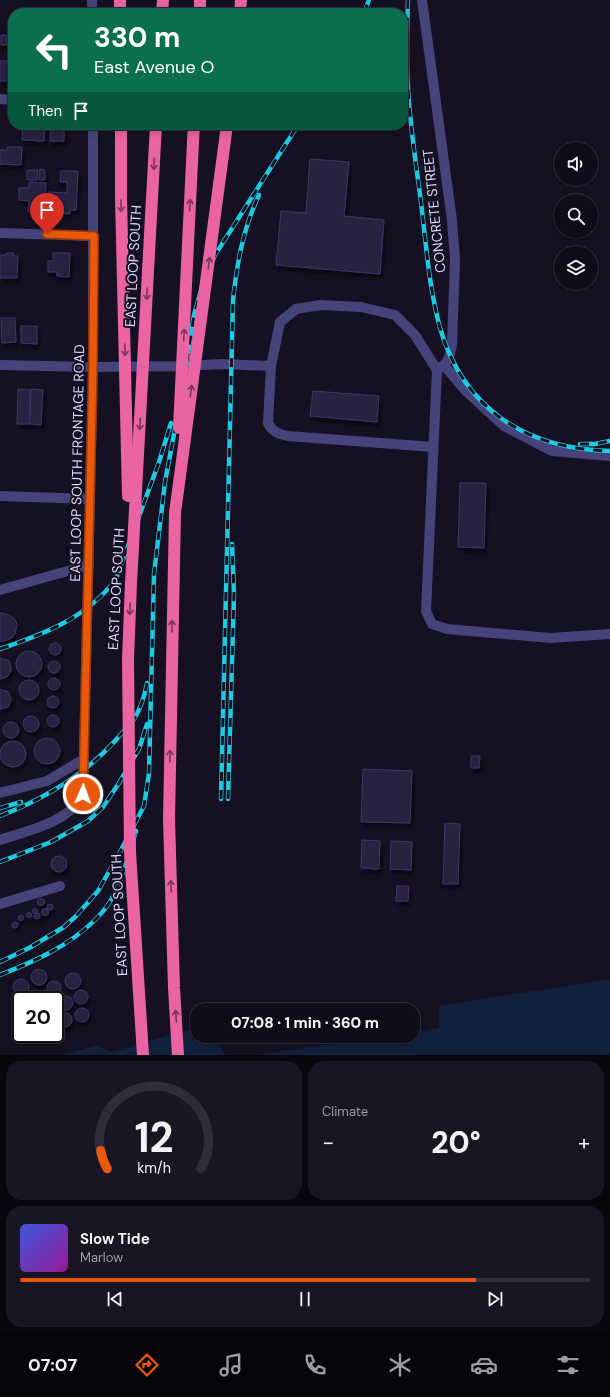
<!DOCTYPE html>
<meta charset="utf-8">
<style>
body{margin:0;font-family:"DM Sans",sans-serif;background:#191623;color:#f1f3f6;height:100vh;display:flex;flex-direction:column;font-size:15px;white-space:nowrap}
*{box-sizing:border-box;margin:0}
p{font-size:13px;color:#9c9ca2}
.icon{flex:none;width:22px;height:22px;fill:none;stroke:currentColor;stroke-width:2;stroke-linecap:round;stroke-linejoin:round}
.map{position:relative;height:1055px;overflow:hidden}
.side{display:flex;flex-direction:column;gap:6px;padding:6px;background:#09070e;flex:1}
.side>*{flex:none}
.banner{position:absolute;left:8px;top:8px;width:400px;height:122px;border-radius:16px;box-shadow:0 2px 10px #0003,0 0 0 1px #302d39;background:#0b6e4f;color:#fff;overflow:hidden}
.controls{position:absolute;left:554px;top:142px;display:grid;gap:8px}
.controls a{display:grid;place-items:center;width:44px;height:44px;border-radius:50%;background:#100d1a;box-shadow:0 2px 10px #0003,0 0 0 1px #302d39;font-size:20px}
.speed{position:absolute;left:12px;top:991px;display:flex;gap:8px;font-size:20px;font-weight:700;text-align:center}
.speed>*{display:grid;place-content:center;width:52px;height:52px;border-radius:50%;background:#100d1a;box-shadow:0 2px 10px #0003,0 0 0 1px #302d39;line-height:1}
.speed .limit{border:2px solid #111;border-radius:6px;background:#fff;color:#111}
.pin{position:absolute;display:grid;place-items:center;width:34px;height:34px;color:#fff;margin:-41px -17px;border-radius:50% 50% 50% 0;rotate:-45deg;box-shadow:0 0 4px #0007}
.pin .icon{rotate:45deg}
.me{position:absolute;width:44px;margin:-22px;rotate:2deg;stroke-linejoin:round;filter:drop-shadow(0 0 3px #0008)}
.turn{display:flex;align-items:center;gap:14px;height:84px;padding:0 20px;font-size:18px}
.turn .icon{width:52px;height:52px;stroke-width:2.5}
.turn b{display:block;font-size:28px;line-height:34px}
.then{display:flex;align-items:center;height:38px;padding:0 20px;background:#0003;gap:8px;font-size:15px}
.big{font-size:30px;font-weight:800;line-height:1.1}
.side .card{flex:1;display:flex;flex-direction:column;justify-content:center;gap:6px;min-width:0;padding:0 14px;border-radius:16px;background:#191623}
.side .dial{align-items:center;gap:0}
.dial svg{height:104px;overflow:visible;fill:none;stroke:#302d39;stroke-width:7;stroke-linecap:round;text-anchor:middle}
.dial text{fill:#f1f3f6;stroke:none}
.song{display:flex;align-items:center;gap:12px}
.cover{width:48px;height:48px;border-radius:6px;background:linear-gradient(135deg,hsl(230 70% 55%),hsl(300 70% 35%))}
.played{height:4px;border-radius:2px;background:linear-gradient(90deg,#ea580c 80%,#302d39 80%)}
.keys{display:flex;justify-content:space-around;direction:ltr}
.heat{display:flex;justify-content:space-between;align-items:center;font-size:22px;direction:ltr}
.side .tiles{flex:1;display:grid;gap:6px;grid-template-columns:1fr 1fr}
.card:last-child{grid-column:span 2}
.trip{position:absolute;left:190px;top:1003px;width:230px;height:40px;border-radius:16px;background:#100d1a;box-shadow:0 2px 10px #0003,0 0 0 1px #302d39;font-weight:800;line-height:40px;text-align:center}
.dock{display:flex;height:64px;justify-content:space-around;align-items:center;background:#06050a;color:#9c9ca2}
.dock .icon{width:28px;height:28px}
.dock .current{color:#ea580c}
.dock b{font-size:18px;color:#f1f3f6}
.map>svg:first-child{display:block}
.water{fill:#11203c}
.building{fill:#272041;stroke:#40356a;filter:url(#shadow)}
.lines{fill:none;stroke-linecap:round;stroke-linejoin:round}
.minor{stroke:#46437b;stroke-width:10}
.highway{stroke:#ea63a2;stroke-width:12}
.rail-casing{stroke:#1ecae0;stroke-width:4.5}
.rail{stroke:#151123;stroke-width:3;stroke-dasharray:9;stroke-linecap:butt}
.highway-bridge{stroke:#ea63a2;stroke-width:12}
.oneway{stroke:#75365c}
.route-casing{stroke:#983908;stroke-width:10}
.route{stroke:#ea580c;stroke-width:7}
.labels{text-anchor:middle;stroke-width:4;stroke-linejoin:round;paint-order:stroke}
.street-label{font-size:14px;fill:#ddd8fa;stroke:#151123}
</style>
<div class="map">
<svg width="610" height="1055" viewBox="0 0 610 1055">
<defs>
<filter id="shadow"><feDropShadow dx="2" dy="4" stdDeviation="2" flood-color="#0009"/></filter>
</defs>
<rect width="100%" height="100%" fill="#151123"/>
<g class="water">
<path d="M610,979V1055H257L386,1036H413V1032L439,1028V1006Z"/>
<path d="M197,1026V1036H213L226,1055H63L97,1045L110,1052L192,1029Z"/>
</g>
<g class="building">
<path d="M1,35H6L7,45H1Z"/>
<rect x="0" y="61" width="13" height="20"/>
<path d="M23,125H45L44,141L22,140Z"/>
<path d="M51,127L64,128V141H50Z"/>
<path d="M7,147H22L21,165L0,164V150H7Z"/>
<path d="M310,159L349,162L344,216L384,220L380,274L276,265L281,211L306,213Z"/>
<path d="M40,169L45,170V180H39Z"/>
<path d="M27,170H38L37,180H27Z"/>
<path d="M61,171H78L76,210H70V214L55,213V209H48V192L67,193V182H60Z"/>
<path d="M29,182L46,183L45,212H28L29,201L19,200V188H29Z"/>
<path d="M6,253H13V256H18L17,278H0V255H6Z"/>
<path d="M53,253H70L69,277L57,276V272H48V261H53Z"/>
<path d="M1,318H15L16,342L2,343Z"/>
<path d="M21,326H37V344L21,343Z"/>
<path d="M18,389L30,390L29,424H17Z"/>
<path d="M31,389L43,390L41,425L30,424Z"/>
<path d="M313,391L379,396L377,422L310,416Z"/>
<path d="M460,483H486L484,548L458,547Z"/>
<path d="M0,613L10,615L16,621L17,625L15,634L12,638L4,641H0Z"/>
<circle cx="55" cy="649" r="6"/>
<circle cx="29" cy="664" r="13"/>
<path d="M0,658L9,661L11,667V671L8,676L2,679H0Z"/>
<circle cx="54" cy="667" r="6"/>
<circle cx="54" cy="684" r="6"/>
<circle cx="29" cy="690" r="10"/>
<path d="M0,689L8,692L11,698V701L8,707L1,709H0Z"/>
<circle cx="53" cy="702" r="6"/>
<circle cx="53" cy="721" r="6"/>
<circle cx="31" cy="724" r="8"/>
<circle cx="11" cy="730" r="8"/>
<circle cx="47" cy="751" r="13"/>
<circle cx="13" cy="754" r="13"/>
<path d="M471,756H480L479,768H471Z"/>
<path d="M363,769L412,771L410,823L361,822Z"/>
<path d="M445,823L460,824L458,884H443Z"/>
<path d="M362,840L380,841L379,869L361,868Z"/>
<path d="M391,841L412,842L411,870L390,869Z"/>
<circle cx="59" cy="864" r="8"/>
<path d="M397,886H409L408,901H396Z"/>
<circle cx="41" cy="902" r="3.5"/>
<circle cx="50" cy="907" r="3"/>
<circle cx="35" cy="911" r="2.5"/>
<circle cx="45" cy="912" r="3.5"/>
<circle cx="29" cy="915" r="2.5"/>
<circle cx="37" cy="916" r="3"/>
<circle cx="21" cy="918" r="2.5"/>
<circle cx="15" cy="925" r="3"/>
<circle cx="39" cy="977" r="8"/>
<circle cx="73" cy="981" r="8"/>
<circle cx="21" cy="987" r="8"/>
<circle cx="54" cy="988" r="7"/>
<circle cx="81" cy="997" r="7"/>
<circle cx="43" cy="994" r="3.5"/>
<circle cx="33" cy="997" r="3.5"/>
<circle cx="66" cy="1003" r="7"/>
<path d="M55,1004L57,1010L55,1015Z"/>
<circle cx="82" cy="1015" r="7"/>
<path d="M17,1013L21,1014V1025L19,1026L13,1024L11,1020L12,1016Z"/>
<circle cx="65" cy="1020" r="7"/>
<path d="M55,1025L57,1030L55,1035L50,1038L43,1036L41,1034H55Z"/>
</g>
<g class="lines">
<g class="minor">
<path d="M92,0V13"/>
<path d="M422,0L452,220L455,260L452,345C450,353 450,359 444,365L465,390L504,426L552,451L610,456"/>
<path d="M0,99L13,100"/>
<path d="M0,233L94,236"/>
<path d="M0,365L93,367L186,366L222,364L271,366"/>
<path d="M437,370L426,611L432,624L447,629L550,638L610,634"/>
<path d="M433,447L288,436C279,434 272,432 268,423L271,366L280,322L296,309L320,305L361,307L395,315L415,335L437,370L444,365"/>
<path d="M0,496L90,499"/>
<path d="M0,590L89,565"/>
<path d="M0,793L47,781L84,759"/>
<path d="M0,840C26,831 71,822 83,794L93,367V125"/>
<path d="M0,904L60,886"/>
</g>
<g class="highway">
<path d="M120,0V13"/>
<path d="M162,13L163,0"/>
<path d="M200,13V0"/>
<path d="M240,13L241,0"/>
<path d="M193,142L194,125"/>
<path d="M175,513L169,819L174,988L178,1055"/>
</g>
<defs>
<g id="rail">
<path d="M408,0C407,29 406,59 408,88C410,126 416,164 421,202C426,244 429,287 440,328C464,410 527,449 610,451"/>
<path d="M364,13L369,0"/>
<path d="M580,444H595L610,441"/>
<path d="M0,649C44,634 87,618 116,579L159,462L171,423"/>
<path d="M221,799L233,300C237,263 243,229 259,195"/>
<path d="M228,799L234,594L232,544"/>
<path d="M0,808L21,802"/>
<path d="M0,816C44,799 83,776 115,741C120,735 126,729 131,723C139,714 145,695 147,683"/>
<path d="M0,862L51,842L88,821L103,807L119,783L139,749L147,724"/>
<path d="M0,962L29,948L64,927L76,916L98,891L120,852L144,806L149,773L154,574L165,482L183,386L194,315L202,287L215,255L298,125"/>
<path d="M0,975C35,961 67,947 94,921C100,915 107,907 111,900C123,878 129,854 136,831"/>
</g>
</defs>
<use href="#rail" class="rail-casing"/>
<use href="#rail" class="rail"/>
<g class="highway-bridge">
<path d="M121,125V197L128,496"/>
<path d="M179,428L193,142"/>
<path d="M175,513L227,125"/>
<path d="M143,1055L130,852L128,659L131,583L156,125"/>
</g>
</g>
<defs><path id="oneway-shaft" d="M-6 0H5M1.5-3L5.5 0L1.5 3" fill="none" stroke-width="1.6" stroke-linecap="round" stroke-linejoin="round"/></defs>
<g class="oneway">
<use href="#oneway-shaft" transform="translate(154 164) rotate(93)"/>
<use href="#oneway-shaft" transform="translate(190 205) rotate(-87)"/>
<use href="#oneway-shaft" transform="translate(121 206) rotate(89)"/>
<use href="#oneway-shaft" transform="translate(209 263) rotate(-82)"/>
<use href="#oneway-shaft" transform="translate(147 294) rotate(93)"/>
<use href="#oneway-shaft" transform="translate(184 335) rotate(-87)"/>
<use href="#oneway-shaft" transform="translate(125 350) rotate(89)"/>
<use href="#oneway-shaft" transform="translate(191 391) rotate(-82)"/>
<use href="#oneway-shaft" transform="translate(140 424) rotate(93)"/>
<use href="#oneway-shaft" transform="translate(130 609) rotate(92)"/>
<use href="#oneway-shaft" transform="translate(172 626) rotate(-89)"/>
<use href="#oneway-shaft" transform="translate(170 756) rotate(-89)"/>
<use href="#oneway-shaft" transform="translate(171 886) rotate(-92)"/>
<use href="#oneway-shaft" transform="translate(176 1016) rotate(-94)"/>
</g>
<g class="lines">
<defs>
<path id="route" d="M47,234L94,236L93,367L83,794"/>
</defs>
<use href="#route" class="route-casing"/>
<use href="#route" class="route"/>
</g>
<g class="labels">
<g class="street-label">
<text transform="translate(434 211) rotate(-96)" y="5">CONCRETE STREET</text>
<text transform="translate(133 266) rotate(-87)" y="5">EAST LOOP SOUTH</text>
<text transform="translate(77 463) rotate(-89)" y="5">EAST LOOP SOUTH FRONTAGE ROAD</text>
<text transform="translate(116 589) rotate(-87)" y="5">EAST LOOP SOUTH</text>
<text transform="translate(119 915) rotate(-93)" y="5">EAST LOOP SOUTH</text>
</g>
</g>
</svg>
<div class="controls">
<a><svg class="icon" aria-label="sound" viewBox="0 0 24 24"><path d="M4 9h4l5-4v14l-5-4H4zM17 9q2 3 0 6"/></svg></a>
<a><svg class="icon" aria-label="search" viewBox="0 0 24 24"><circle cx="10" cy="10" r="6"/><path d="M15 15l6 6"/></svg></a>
<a><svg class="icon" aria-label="layers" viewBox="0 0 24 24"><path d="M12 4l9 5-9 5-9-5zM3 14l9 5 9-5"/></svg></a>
</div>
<div class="speed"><div class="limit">20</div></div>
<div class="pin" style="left:47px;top:234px;background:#d93025"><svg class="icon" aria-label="arrive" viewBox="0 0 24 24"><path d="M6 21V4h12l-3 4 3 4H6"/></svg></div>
<svg class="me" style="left:83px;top:794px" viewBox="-20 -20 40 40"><circle r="17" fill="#ea580c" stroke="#fff" stroke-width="3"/><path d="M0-11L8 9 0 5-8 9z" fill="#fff"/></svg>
<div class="trip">07:08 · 1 min · 360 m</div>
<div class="banner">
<div class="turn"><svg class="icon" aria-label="left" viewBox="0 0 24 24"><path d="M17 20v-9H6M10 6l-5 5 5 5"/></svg><div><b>330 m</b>East Avenue O</div></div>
<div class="then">Then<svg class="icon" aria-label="arrive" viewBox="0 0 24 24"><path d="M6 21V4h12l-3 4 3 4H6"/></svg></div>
</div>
</div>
<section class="side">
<div class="tiles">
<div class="card dial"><svg viewBox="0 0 100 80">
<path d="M14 69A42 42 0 1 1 86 69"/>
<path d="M14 69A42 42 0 0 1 9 55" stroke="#ea580c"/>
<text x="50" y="56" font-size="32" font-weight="700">12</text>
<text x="50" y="72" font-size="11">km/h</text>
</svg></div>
<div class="card"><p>Climate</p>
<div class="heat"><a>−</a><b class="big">20°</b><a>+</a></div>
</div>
<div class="card">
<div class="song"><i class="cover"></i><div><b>Slow Tide</b><p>Marlow</p></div></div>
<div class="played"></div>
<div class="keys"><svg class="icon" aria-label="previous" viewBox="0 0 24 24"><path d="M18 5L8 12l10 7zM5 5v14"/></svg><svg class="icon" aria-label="pause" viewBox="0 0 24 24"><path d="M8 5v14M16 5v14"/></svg><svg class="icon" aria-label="next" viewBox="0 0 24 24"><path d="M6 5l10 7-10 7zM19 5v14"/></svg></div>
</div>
</div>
</section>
<nav class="dock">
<b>07:07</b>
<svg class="icon current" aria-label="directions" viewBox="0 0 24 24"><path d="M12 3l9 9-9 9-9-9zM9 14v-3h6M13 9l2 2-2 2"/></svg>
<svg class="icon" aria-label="music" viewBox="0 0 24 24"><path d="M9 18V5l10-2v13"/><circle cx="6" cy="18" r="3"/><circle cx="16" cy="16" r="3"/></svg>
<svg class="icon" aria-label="phone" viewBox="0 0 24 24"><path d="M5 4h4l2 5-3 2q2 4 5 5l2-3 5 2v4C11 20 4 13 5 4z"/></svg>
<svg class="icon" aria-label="climate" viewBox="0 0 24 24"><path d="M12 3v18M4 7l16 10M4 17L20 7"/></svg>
<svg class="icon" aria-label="car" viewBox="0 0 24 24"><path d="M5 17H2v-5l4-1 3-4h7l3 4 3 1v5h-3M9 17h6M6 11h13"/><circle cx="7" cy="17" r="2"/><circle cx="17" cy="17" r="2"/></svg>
<svg class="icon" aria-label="filters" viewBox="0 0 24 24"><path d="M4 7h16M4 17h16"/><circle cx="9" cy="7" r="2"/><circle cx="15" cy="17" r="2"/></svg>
</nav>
